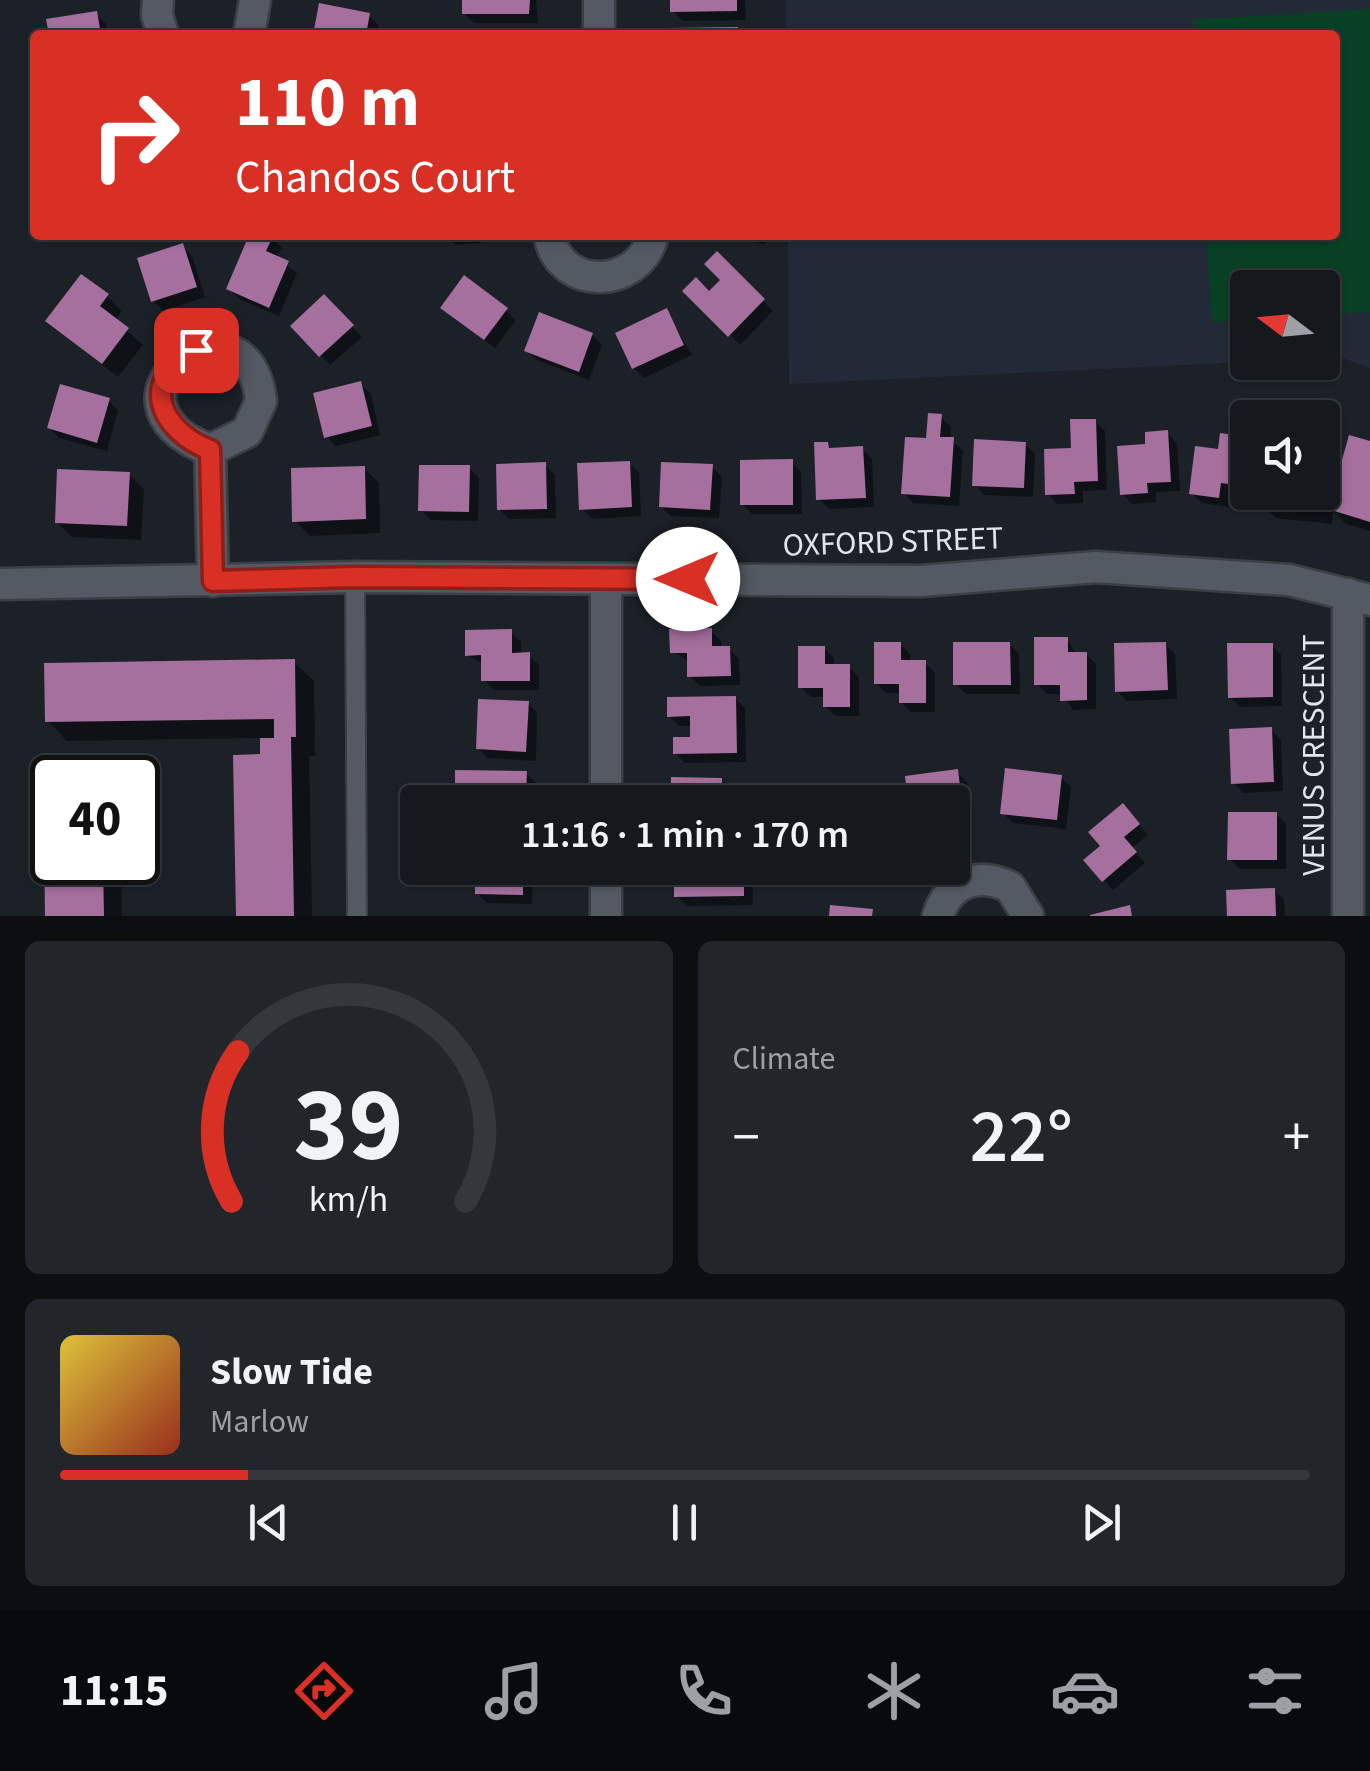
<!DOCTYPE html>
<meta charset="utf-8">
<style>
body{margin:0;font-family:"Source Sans 3",sans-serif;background:#22262b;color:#f1f3f6;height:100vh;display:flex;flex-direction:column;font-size:38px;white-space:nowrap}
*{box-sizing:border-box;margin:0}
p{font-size:32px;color:#9da0a4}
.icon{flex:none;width:55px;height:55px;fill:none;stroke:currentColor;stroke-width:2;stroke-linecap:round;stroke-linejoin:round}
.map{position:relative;height:916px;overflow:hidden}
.panel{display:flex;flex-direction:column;gap:25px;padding:25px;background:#0c0e10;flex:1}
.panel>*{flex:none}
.top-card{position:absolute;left:30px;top:30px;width:1310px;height:210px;border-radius:10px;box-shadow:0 2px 8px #0004,0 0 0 2px #34383c;background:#d93025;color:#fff;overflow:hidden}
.needle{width:65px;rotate:286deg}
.fabs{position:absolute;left:1230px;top:270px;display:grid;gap:20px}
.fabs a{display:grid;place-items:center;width:110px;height:110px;border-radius:10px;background:#15191e;box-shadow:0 2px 8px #0004,0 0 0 2px #34383c;font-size:50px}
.speed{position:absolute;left:30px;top:755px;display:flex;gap:20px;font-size:50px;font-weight:700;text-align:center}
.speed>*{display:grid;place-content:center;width:130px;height:130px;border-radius:50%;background:#15191e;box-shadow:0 2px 8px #0004,0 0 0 2px #34383c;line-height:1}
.speed .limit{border:5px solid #111;border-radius:15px;background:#fff;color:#111}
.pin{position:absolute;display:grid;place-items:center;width:85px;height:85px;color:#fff;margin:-42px;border-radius:20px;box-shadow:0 5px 15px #0006}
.me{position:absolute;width:110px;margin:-55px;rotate:270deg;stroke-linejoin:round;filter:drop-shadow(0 0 8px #0008)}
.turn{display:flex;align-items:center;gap:35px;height:210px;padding:0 40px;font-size:45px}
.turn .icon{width:130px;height:130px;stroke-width:2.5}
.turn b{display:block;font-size:70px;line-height:85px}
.big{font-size:75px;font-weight:600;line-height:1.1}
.panel .widget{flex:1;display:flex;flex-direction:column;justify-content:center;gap:15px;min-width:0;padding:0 35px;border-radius:15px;background:#22262b}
.panel .dial{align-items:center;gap:0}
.dial svg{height:260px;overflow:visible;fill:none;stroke:#34383c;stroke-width:7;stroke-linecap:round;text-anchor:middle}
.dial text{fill:#f1f3f6;stroke:none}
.song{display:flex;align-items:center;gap:30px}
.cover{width:120px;height:120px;border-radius:15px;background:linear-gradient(135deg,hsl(50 70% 55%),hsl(10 70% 35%))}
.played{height:10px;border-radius:5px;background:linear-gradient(90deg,#d93025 15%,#34383c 15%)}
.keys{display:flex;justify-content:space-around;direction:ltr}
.heat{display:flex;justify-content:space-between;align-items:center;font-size:55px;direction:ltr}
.panel .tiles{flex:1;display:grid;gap:25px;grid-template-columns:1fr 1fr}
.widget:last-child{grid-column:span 2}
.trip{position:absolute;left:400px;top:785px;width:570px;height:100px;border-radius:10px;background:#15191e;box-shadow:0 2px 8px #0004,0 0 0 2px #34383c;font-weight:600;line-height:100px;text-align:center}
.tab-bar{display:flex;height:160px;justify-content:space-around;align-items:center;background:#080a0c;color:#9da0a4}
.tab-bar .icon{width:70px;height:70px}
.tab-bar .on{color:#d93025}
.tab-bar b{font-size:45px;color:#f1f3f6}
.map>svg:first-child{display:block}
.built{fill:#222a37}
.garden{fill:#084024}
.shadow{fill:#0007}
.building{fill:#a56f9e}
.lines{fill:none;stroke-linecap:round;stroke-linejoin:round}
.lane-casing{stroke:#3c3f45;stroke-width:22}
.street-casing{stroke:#3c3f45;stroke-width:35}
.secondary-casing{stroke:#3c3f45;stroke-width:35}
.lane{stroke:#545a63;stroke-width:18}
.street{stroke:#545a63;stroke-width:30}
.secondary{stroke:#545a63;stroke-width:30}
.route-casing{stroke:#8d1f18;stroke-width:25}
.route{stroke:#d93025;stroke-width:18}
.labels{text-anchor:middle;stroke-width:10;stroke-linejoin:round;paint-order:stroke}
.street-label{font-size:32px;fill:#e2e5eb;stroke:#1c2128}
</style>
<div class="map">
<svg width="1370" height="916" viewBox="0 0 1370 916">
<rect width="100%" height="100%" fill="#1c2128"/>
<path class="built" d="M786,0H1370V368L1342,358L1323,359L1322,288H1248L1247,362L789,384L788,235H1335V35H786Z"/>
<path class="garden" d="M1370,9V312L1323,315L1322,288H1248L1247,320L1212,322L1206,235H1335V35H1194L1193,20Z"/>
<g class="shadow">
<path d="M464,0H536L538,23H474L464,13Z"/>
<path d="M673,0H745L746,20L683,21L673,11Z"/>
<path d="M96,14L106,24L108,35H51Z"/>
<path d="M369,16L379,26L377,35H316Z"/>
<path d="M252,235L272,238L282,248L276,258L297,273L279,316L239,299L229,289Z"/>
<path d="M447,235H499V241L456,245Z"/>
<path d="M721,235H766L765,244Z"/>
<path d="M182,246L192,256L205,297L163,311L153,301Z"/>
<path d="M717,255L773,311L740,345L686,291L709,294L723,280Z"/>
<path d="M107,296L122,311L115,320L143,345L118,377L48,321Z"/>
<path d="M324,297L362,337L330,365L294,326Z"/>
<path d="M506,310L516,320L495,348L453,317Z"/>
<path d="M666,311L692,355L644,378L634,368Z"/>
<path d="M592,335L602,345L589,380L537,360L527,350Z"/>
<path d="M361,384L371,394L380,435L336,446L326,436Z"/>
<path d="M108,400L118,410L107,451L59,438L50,428Z"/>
<path d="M941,417L951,427L950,440L963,450L959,506L913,503L904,493Z"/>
<path d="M1095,421L1105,431L1107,490L1083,491V503L1057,504L1048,494Z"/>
<path d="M1167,433L1177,443L1180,491L1156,492V502L1132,504L1122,494L1148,446Z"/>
<path d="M1248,439V492L1253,495L1230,492L1228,507L1202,503L1192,494L1220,451Z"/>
<path d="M1322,439L1340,454V476L1370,444V531L1346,524L1333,511L1332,524L1276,518L1261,503L1262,492H1322Z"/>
<path d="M827,444L833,450L862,449L872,459L874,507L829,509L819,499Z"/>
<path d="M1025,444L1035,454L1033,497L985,495L975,485Z"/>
<path d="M791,462L801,472L802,514H752L742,504Z"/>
<path d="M629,463L639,473L641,516L592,519L582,509Z"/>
<path d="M545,465L555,475L556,518L509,519L499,509Z"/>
<path d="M712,467L722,477L719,518L671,516L661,506Z"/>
<path d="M364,468L379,483L380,533L310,536L295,521Z"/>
<path d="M469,468L479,478L478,521L431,520L421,510Z"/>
<path d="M129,474L144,489L141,540L72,537L57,522Z"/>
<path d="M711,631L721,641V649H729L739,659L740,685L700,686L690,676V662L673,652Z"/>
<path d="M511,632L521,642V655H529L539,665V690H494L484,680V664L467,655Z"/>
<path d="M1067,639L1077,655L1086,654L1096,664V709L1073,710L1063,694H1047L1037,684Z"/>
<path d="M900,644L910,654V663H925L935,673V712H911L901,702V693H886L876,683Z"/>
<path d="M1009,644L1019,654L1020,694H966L956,684Z"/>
<path d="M1165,644L1175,654L1177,699L1127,701L1117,691Z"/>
<path d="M1272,645L1281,655L1282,706L1240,707L1230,697Z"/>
<path d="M824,648L834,658V667H849L859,677V716H835L825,706V697H811L801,687Z"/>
<path d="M294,662L314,681L315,756H309L312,916H238L262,738L67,741L48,721Z"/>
<path d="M735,698L745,708L746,762L685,763L675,753L692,739V726H679L669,716Z"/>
<path d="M528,703L537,713L536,761L488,758L478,748Z"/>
<path d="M1271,730L1281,740L1283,791L1243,793L1234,783Z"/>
<path d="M46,762H101L117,778H52V862H121L122,916H48Z"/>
<path d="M957,772L967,782L972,822L952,825V802H910L907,778Z"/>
<path d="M458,773H526L541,788V802H457Z"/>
<path d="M1061,777L1071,787L1066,829L1013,823L1003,813Z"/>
<path d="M673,780H721L731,790V802H673Z"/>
<path d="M1276,814L1286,824V869H1240L1230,859Z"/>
<path d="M1132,816L1148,835L1132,848L1145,863L1113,890L1086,860Z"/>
<path d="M477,868H533L532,904L487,903L477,893Z"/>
<path d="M700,868H752L753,905L687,906L677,896L700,881Z"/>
<path d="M839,868H875L861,885Z"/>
<path d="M1274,890L1284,900L1285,916H1229Z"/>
</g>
<g class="building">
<path d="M462,0H530L529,14H462Z"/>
<path d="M670,0H737V11L670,12Z"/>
<path d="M319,3L370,13L366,35H313Z"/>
<path d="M97,11L101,35H49L46,19Z"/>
<path d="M738,27V35H669V28Z"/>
<rect x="464" y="31" width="66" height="4"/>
<path d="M249,235L273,236L266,251L289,261L269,308L226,289Z"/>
<path d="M183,243L197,287L151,302L137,258Z"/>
<path d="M717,251L765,299L728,337L682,291L696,277L709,291L720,280L704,264Z"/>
<path d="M81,274L109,294L100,306L129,328L102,364L45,321Z"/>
<path d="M464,275L508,308L484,340L440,308Z"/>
<path d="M324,294L354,325L319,357L290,326Z"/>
<path d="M667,308L684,345L632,369L615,333Z"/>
<path d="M539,312L593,333L579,372L524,351Z"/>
<path d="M361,381L372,426L324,438L313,393Z"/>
<path d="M60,384L110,398L97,443L47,428Z"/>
<path d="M928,413L942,414L940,437H954L950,497L901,494L905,437L926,438Z"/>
<path d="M1070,419H1096L1098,481L1074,482L1075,494L1045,495L1044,449L1071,448Z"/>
<path d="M1168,430L1171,482L1147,483L1148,493L1120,495L1117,446L1145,444V432Z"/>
<path d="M1220,433L1248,437L1244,486L1221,483L1219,498L1189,494L1195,446L1218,449Z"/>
<path d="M1349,435L1370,441V522L1328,509Z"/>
<path d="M974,439L1026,442L1024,488L972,486Z"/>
<path d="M814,442H828L829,448L863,446L866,498L816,500Z"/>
<path d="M793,459V505H740V460Z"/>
<path d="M630,461L632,507L579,510L577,463Z"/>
<path d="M546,462L547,509L497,510L496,464Z"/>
<path d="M661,462L713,464L710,510L659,507Z"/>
<path d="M419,465H470L469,512L418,511Z"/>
<path d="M365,466L366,519L292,522L291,468Z"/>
<path d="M57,469L130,472L127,526L55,523Z"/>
<path d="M1260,492H1319L1318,510L1259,504Z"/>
<path d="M712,628V646H730L731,676L687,677V653H670L669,629Z"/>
<path d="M512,629V653L530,652V681H481V655L465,656V630Z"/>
<path d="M1034,637H1068V652H1087V700L1060,701V685H1034Z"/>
<path d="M874,642H901V660H926V703H899V684H874Z"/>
<path d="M953,642H1010L1011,685H953Z"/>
<path d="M1166,642L1168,690L1115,692L1114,643Z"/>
<path d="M1227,643H1273V697L1228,698Z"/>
<path d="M798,646H825V664H850V707H823V688H798Z"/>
<path d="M295,659L296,737H291L294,916H236L233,755L260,754V738H274V719L45,722L44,663Z"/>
<path d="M736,696L737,753L673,754V737H690V716L667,717V697Z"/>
<path d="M478,699L529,701L526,752L476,749Z"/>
<path d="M1272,727L1274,782L1231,784L1229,729Z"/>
<path d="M102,759V778H52V862H103L104,916H45L43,760Z"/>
<path d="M1005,768L1062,775L1057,820L1000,814Z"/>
<path d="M958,769L963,813L952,814V802H908L905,776Z"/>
<path d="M455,770L527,771L526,802H455Z"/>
<path d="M671,777L722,778V802H671Z"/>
<path d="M1123,803L1140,824L1124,837L1137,852L1102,882L1083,860L1100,846L1088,832Z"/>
<path d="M1228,812H1277V860H1227Z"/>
<path d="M475,868H523V895L475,894Z"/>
<path d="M698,868H744V896L674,897V879L698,878Z"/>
<path d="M1275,888L1276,916H1227L1226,890Z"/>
<path d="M830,905L873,909L872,916H829Z"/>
<path d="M1130,905L1132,916H1090V915Z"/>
</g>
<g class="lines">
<defs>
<path id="lane" d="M355,577L357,916"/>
<g id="street">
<path d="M158,0L157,15L163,35"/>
<path d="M599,0V35"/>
<path d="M249,35L255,0"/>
<path d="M549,235C560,293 640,289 653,235"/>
<path d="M210,450L247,432L261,401C248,280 79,399 210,450L213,581"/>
<path d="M1348,594V916"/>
<path d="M606,802V579"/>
<path d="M606,916V868"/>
<path d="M938,916C949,881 979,872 1010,887L1028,916"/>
</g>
<path id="secondary" d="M0,584L355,577L921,581L1096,567L1289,580L1370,600"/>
</defs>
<use href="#lane" class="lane-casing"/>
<use href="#street" class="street-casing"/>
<use href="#secondary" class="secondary-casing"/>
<use href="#lane" class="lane"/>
<use href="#street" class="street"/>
<use href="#secondary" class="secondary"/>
</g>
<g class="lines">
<defs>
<path id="route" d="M196,350C138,380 159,430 210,450L213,581L355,577L688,579"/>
</defs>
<use href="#route" class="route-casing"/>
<use href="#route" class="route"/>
</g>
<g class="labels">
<g class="street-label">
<text transform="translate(893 541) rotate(-2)" y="11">OXFORD STREET</text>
<text transform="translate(1313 755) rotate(-90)" y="11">VENUS CRESCENT</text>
</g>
</g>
</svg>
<div class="fabs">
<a><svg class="needle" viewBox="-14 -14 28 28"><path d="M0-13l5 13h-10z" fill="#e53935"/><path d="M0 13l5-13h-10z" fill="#9da0a4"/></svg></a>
<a><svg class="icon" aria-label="sound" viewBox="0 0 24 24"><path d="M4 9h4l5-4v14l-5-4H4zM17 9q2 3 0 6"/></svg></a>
</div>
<div class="speed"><div class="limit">40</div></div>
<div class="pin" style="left:196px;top:350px;background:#d93025"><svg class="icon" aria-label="arrive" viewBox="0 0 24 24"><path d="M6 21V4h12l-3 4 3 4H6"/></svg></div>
<svg class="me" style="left:688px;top:579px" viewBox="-20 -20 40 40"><circle r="19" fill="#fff"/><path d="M0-13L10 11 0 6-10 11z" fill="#d93025"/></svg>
<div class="trip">11:16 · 1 min · 170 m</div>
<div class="top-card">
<div class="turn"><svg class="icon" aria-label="right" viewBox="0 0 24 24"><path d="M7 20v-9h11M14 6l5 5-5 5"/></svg><div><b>110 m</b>Chandos Court</div></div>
</div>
</div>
<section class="panel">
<div class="tiles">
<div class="widget dial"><svg viewBox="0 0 100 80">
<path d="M14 69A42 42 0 1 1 86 69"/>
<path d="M14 69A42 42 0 0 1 16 23" stroke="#d93025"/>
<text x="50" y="56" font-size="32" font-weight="700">39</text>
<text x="50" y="72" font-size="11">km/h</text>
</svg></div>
<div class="widget"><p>Climate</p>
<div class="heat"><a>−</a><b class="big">22°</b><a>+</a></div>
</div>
<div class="widget">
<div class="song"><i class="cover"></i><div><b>Slow Tide</b><p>Marlow</p></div></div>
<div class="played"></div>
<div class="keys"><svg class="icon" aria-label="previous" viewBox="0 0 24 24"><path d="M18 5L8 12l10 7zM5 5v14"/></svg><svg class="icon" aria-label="pause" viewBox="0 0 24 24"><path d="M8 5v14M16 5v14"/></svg><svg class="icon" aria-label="next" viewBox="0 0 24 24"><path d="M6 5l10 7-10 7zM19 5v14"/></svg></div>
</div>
</div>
</section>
<nav class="tab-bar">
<b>11:15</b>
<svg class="icon on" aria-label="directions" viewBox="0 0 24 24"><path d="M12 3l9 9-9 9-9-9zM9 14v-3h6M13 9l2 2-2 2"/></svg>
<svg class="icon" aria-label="music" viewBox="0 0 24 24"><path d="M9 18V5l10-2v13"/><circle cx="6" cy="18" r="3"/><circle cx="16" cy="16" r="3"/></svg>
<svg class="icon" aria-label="phone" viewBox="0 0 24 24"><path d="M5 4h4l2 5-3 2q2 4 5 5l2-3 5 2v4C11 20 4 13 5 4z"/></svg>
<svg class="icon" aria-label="climate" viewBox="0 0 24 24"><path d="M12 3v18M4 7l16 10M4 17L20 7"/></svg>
<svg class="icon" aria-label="car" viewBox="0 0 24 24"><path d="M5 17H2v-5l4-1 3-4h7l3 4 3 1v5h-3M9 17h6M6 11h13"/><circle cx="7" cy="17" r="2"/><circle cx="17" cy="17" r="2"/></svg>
<svg class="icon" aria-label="filters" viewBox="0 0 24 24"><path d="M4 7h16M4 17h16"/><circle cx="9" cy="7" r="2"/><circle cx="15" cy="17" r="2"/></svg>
</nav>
